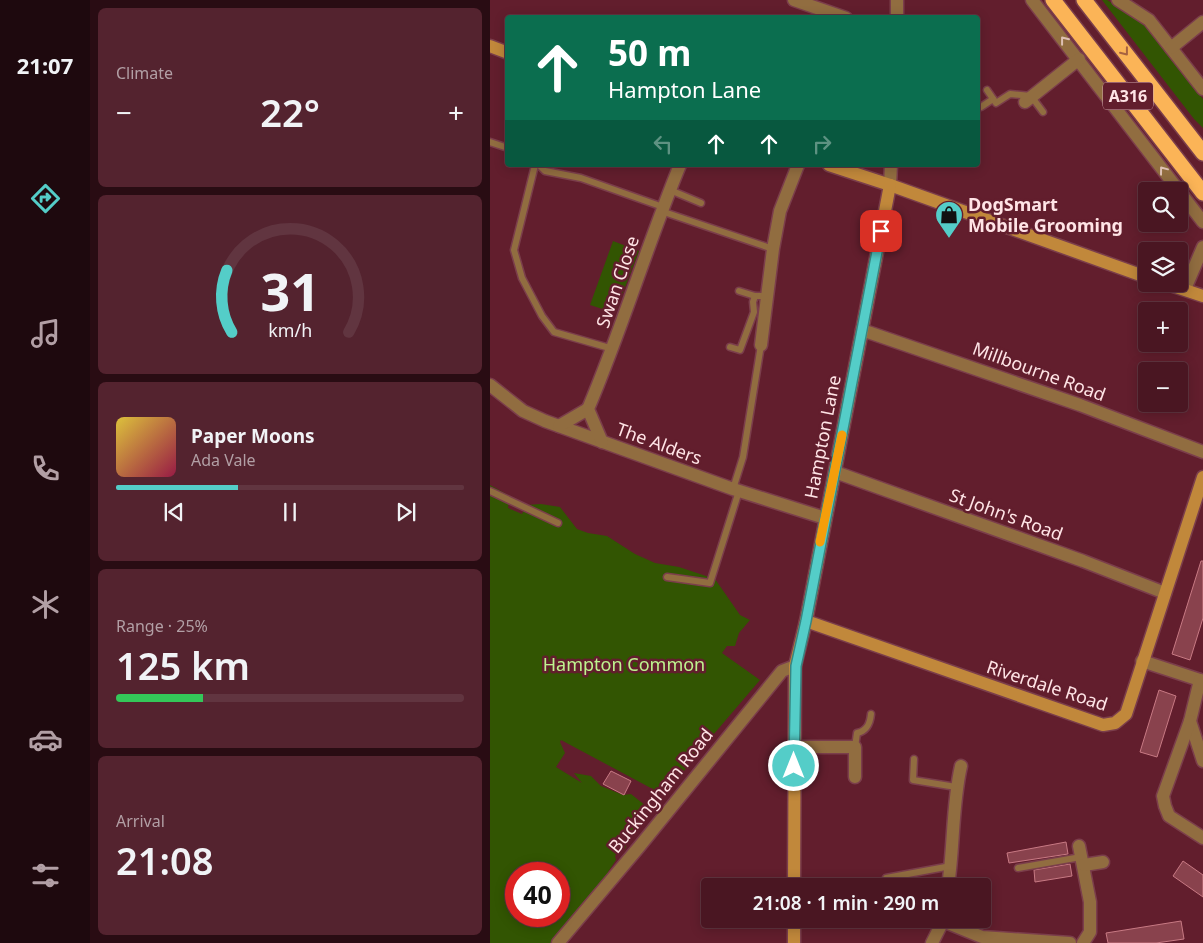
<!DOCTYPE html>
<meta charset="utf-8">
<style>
body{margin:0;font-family:"Noto Sans",sans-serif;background:#54232f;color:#f1f3f6;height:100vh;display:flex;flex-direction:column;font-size:19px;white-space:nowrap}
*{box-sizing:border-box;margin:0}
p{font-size:16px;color:#b29fa5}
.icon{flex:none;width:28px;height:28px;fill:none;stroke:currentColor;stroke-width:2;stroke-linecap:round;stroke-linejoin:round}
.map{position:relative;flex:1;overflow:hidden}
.drawer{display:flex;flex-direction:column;gap:8px;padding:8px;background:#290c13;width:400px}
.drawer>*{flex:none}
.hud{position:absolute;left:15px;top:15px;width:475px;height:152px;border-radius:5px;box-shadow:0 2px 12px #0003,0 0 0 1px #613540;background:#0b6e4f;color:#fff;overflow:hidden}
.tools{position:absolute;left:648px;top:182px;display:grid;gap:10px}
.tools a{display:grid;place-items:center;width:50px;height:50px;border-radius:5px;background:#4a1622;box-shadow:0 2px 12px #0003,0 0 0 1px #613540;font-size:25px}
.speed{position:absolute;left:15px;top:862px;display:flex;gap:10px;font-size:25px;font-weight:700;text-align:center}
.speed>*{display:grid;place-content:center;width:65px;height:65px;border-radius:50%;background:#4a1622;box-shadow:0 2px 12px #0003,0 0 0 1px #613540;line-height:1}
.speed .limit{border:8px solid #d22;background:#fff;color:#111}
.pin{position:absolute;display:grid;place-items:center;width:42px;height:42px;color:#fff;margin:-21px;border-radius:10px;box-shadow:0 2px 8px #0006}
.me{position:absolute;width:55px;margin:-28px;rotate:0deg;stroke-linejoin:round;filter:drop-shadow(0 0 4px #0008)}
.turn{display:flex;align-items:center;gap:18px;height:105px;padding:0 20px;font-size:22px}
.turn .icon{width:65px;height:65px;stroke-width:2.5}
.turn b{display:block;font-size:35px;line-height:42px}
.lanes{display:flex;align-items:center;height:48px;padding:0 20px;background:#0003;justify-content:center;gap:25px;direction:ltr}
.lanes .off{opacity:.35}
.big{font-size:38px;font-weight:600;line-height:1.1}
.drawer .tile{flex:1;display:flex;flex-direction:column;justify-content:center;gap:8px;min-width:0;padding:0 18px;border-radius:8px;background:#54232f}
.drawer .dial{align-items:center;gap:0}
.dial svg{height:130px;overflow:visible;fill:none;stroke:#613540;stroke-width:7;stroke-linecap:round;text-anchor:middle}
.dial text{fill:#f1f3f6;stroke:none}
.song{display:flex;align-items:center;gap:15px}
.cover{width:60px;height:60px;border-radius:8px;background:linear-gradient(135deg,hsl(50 70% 55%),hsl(340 70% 35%))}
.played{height:5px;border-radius:2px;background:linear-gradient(90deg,#54cdc8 35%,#613540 35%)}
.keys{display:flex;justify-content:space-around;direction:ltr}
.heat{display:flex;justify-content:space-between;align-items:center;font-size:28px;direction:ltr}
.charge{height:8px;border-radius:4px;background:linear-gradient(90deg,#34c759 25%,#613540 0)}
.trip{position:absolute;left:211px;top:878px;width:290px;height:50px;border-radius:5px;background:#4a1622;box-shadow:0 2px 12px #0003,0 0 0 1px #613540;font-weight:600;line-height:50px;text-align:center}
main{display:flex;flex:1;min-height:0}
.tabs{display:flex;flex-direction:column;width:90px;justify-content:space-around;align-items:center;background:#1e090e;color:#b29fa5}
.tabs .icon{width:35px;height:35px}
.tabs .selected{color:#54cdc8}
.tabs b{font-size:22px;color:#f1f3f6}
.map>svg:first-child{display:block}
.green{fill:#325502;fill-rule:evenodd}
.building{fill:#89424d;stroke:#c87a84}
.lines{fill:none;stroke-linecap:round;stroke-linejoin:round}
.lane-casing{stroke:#7b3e4b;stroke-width:9}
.street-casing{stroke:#7b3e4b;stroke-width:15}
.secondary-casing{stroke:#7b3e4b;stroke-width:15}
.highway-casing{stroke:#7b3e4b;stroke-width:18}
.lane{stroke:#916d40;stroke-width:6}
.street{stroke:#916d40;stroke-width:12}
.secondary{stroke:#c1883b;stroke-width:12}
.highway{stroke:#fbb457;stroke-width:15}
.oneway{stroke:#dec0b4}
.oneway2{stroke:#a76240}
.route-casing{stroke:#378582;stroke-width:12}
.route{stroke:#54cdc8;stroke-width:9}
.slow{stroke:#f59e0b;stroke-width:9}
.labels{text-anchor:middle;stroke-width:5;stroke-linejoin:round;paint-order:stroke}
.shield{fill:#621e2d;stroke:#d0a9ae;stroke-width:1}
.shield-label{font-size:16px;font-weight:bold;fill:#ffe4e6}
.poi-label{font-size:18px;font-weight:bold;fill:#ffe4e6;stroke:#621e2d;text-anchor:start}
.street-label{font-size:18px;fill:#ffe4e6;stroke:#621e2d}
.park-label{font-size:18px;fill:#bef38f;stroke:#621e2d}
</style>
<main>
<nav class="tabs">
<b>21:07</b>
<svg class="icon selected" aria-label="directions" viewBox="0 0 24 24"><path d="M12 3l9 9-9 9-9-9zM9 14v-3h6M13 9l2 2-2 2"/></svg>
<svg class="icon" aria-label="music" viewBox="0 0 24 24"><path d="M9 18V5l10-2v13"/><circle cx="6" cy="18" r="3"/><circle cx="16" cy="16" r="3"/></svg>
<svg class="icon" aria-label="phone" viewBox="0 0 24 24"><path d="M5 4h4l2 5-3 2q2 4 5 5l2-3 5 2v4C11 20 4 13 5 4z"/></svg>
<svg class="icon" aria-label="climate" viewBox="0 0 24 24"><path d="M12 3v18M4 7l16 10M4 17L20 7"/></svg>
<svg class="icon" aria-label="car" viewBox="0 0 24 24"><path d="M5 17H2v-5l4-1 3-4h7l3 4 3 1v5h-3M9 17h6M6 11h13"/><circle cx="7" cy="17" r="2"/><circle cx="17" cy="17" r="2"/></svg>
<svg class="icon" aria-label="filters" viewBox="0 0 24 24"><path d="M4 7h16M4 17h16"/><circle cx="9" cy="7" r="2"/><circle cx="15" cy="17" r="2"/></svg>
</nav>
<section class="drawer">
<div class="tile"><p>Climate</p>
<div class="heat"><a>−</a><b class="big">22°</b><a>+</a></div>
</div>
<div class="tile dial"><svg viewBox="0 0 100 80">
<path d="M14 69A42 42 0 1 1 86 69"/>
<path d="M14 69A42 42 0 0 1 11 31" stroke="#54cdc8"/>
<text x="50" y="56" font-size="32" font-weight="700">31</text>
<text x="50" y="72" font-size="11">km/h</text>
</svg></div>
<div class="tile">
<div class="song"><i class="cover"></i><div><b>Paper Moons</b><p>Ada Vale</p></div></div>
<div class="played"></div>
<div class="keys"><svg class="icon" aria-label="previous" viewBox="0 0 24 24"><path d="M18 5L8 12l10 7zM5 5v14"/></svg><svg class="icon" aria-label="pause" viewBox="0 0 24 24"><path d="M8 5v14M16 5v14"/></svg><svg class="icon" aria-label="next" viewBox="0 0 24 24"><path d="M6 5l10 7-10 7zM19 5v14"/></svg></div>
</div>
<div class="tile"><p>Range · 25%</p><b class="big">125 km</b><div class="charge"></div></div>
<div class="tile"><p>Arrival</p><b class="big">21:08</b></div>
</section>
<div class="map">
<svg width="713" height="943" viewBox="0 0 713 943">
<rect width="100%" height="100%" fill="#621e2d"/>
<g class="green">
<path d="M612,0H617L653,23L713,99V128L704,119Z"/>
<path d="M123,241L149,251L125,313L100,305Z"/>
<path d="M0,485L20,496L18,508L32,514L36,505L51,504L70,507L87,529L98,533L117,536L145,554L165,563L189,567L225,579L250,615L260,620L249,633L245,646H237L232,653L270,680L200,762L179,794H172L71,740L70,742L75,753L66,767L92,783L84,773L101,776L111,786L133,795L141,794L161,810L151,827L138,840L135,849L132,848L125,856L126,860L118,872L117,884L108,896L88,908L85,922L61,943H0ZM26,874H69V916H26Z"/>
</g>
<g class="building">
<path d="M711,561H713V618L700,660L682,654Z"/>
<path d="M669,690L686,696L667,757L650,752Z"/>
<path d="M121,771L141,781L134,795L113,784Z"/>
<path d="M576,842L578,854L519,863L517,853Z"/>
<path d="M693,861L713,875V897L683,876Z"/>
<path d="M580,864L582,876L545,882L544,870Z"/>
<path d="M691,921L694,939L666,943H618L616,933Z"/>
</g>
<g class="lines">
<defs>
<g id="lane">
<path d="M497,90L506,103L520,94L541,96L553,112"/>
<path d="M491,107L503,99"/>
<path d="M0,142L18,148"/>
<path d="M45,165L24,250L32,278L52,316L64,332L123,349"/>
<path d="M49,165L55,171L91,178L173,207"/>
<path d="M180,190L211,203"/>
<path d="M171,211L283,249"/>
<path d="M249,291L265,296H277"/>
<path d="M240,347L250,350L264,312L263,302L265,296"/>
<path d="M243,489L253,457L271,345"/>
<path d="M0,491L68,523"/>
<path d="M177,577L220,583L249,491"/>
<path d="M365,747L367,733C377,731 380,724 381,714"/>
<path d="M424,759L423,780L466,787"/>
<path d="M528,868L591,857"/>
<path d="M392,886L396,878L461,866"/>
</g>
<g id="street">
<path d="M304,0L356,18"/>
<path d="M542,0L713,222"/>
<path d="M628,0L659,20L713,89"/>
<path d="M407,18V0"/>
<path d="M681,48L713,22"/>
<path d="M535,102L589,59"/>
<path d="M400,185L401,165"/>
<path d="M695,289L713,247"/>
<path d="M372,330L590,405L713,452"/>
<path d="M271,345L283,249L290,211L308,165"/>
<path d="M0,385L33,411L55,421L243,489L335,518"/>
<path d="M69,426L98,409"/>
<path d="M112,442L98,409C132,329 157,245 190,165"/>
<path d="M345,472L593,561L675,593"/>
<path d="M652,661L713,681"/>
<path d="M710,680L700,721L713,761"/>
<path d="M700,721L673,796L675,806L679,816L713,838"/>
<path d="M304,747H365V777"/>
<path d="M589,846L600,902V932L593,943"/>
<path d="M594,865L613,862"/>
<path d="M458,886C464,846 462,805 471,766"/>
<path d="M453,921L492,937L580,943"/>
<path d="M68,943L149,847L292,671L305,666"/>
<path d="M442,943L454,919"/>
</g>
<g id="secondary">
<path d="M0,46L18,53"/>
<path d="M339,165L400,185L656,277"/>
<path d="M677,284L713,296"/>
<path d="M316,621L613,725L625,723L636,714L713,477"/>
<path d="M304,886L305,666L316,621L400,185"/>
<path d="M304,943V919"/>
</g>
<g id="highway">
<path d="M563,0L713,193"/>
<path d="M594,0L713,153"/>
</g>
</defs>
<use href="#lane" class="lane-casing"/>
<use href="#street" class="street-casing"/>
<use href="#secondary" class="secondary-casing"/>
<use href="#highway" class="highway-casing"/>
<use href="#lane" class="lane"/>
<use href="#street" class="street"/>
<use href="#secondary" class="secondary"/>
<use href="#highway" class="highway"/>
</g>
<defs><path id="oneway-chevron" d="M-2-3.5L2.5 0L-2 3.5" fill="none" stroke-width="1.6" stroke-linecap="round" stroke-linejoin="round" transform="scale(1.25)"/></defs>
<g class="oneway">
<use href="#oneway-chevron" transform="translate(574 40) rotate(-128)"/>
<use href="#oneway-chevron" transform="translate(673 170) rotate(-127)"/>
</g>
<use class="oneway2" href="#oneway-chevron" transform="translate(635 52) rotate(52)"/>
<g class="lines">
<defs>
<path id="route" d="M304,766L306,666L316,621L391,231"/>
</defs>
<use href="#route" class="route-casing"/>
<use href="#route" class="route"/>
<path class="slow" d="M330,542L352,435"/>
</g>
<defs>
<symbol id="shop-pin" viewBox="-11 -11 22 30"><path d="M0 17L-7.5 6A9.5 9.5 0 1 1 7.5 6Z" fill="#54cdc8" stroke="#621e2d"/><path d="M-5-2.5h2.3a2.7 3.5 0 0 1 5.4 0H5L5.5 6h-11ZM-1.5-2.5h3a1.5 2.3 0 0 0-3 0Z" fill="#111"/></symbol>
</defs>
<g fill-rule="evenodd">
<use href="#shop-pin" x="443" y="199" width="32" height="43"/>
</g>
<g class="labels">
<rect class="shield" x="613" y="82.5" width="50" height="27" rx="4"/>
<g class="shield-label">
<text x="638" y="102">A316</text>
</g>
<g class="poi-label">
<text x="478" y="211">DogSmart<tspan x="478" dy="21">Mobile Grooming</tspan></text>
</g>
<g class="street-label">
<text transform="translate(128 282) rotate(-71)" y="6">Swan Close</text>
<text transform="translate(549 372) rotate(20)" y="6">Millbourne Road</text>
<text transform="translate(333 437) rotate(-79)" y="6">Hampton Lane</text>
<text transform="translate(169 444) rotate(20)" y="6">The Alders</text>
<text transform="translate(516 515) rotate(20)" y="6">St John's Road</text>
<text transform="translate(557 686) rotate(18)" y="6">Riverdale Road</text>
<text transform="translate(171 791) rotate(-51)" y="6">Buckingham Road</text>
</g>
<g class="park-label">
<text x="134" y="671">Hampton Common</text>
</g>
</g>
</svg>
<div class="tools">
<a><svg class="icon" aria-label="search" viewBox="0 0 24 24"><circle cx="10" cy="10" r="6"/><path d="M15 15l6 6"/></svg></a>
<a><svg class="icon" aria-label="layers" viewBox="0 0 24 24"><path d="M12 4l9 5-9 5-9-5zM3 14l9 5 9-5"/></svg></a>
<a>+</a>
<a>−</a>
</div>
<div class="speed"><div class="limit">40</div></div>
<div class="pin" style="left:391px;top:231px;background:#d93025"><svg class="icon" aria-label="arrive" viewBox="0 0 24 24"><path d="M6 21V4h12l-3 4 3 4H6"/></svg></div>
<svg class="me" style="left:304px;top:766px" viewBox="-20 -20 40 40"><circle r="17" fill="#54cdc8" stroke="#fff" stroke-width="3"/><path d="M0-11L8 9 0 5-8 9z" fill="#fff"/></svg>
<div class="trip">21:08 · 1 min · 290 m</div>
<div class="hud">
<div class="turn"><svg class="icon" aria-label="ahead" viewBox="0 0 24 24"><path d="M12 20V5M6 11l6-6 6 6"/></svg><div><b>50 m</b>Hampton Lane</div></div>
<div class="lanes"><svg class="icon off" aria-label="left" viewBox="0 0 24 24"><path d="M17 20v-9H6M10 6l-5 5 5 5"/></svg><svg class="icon" aria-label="ahead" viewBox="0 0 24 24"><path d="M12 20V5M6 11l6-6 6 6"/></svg><svg class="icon" aria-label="ahead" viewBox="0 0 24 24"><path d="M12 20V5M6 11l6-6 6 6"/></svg><svg class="icon off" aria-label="right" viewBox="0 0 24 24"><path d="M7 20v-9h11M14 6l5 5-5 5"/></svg></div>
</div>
</div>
</main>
